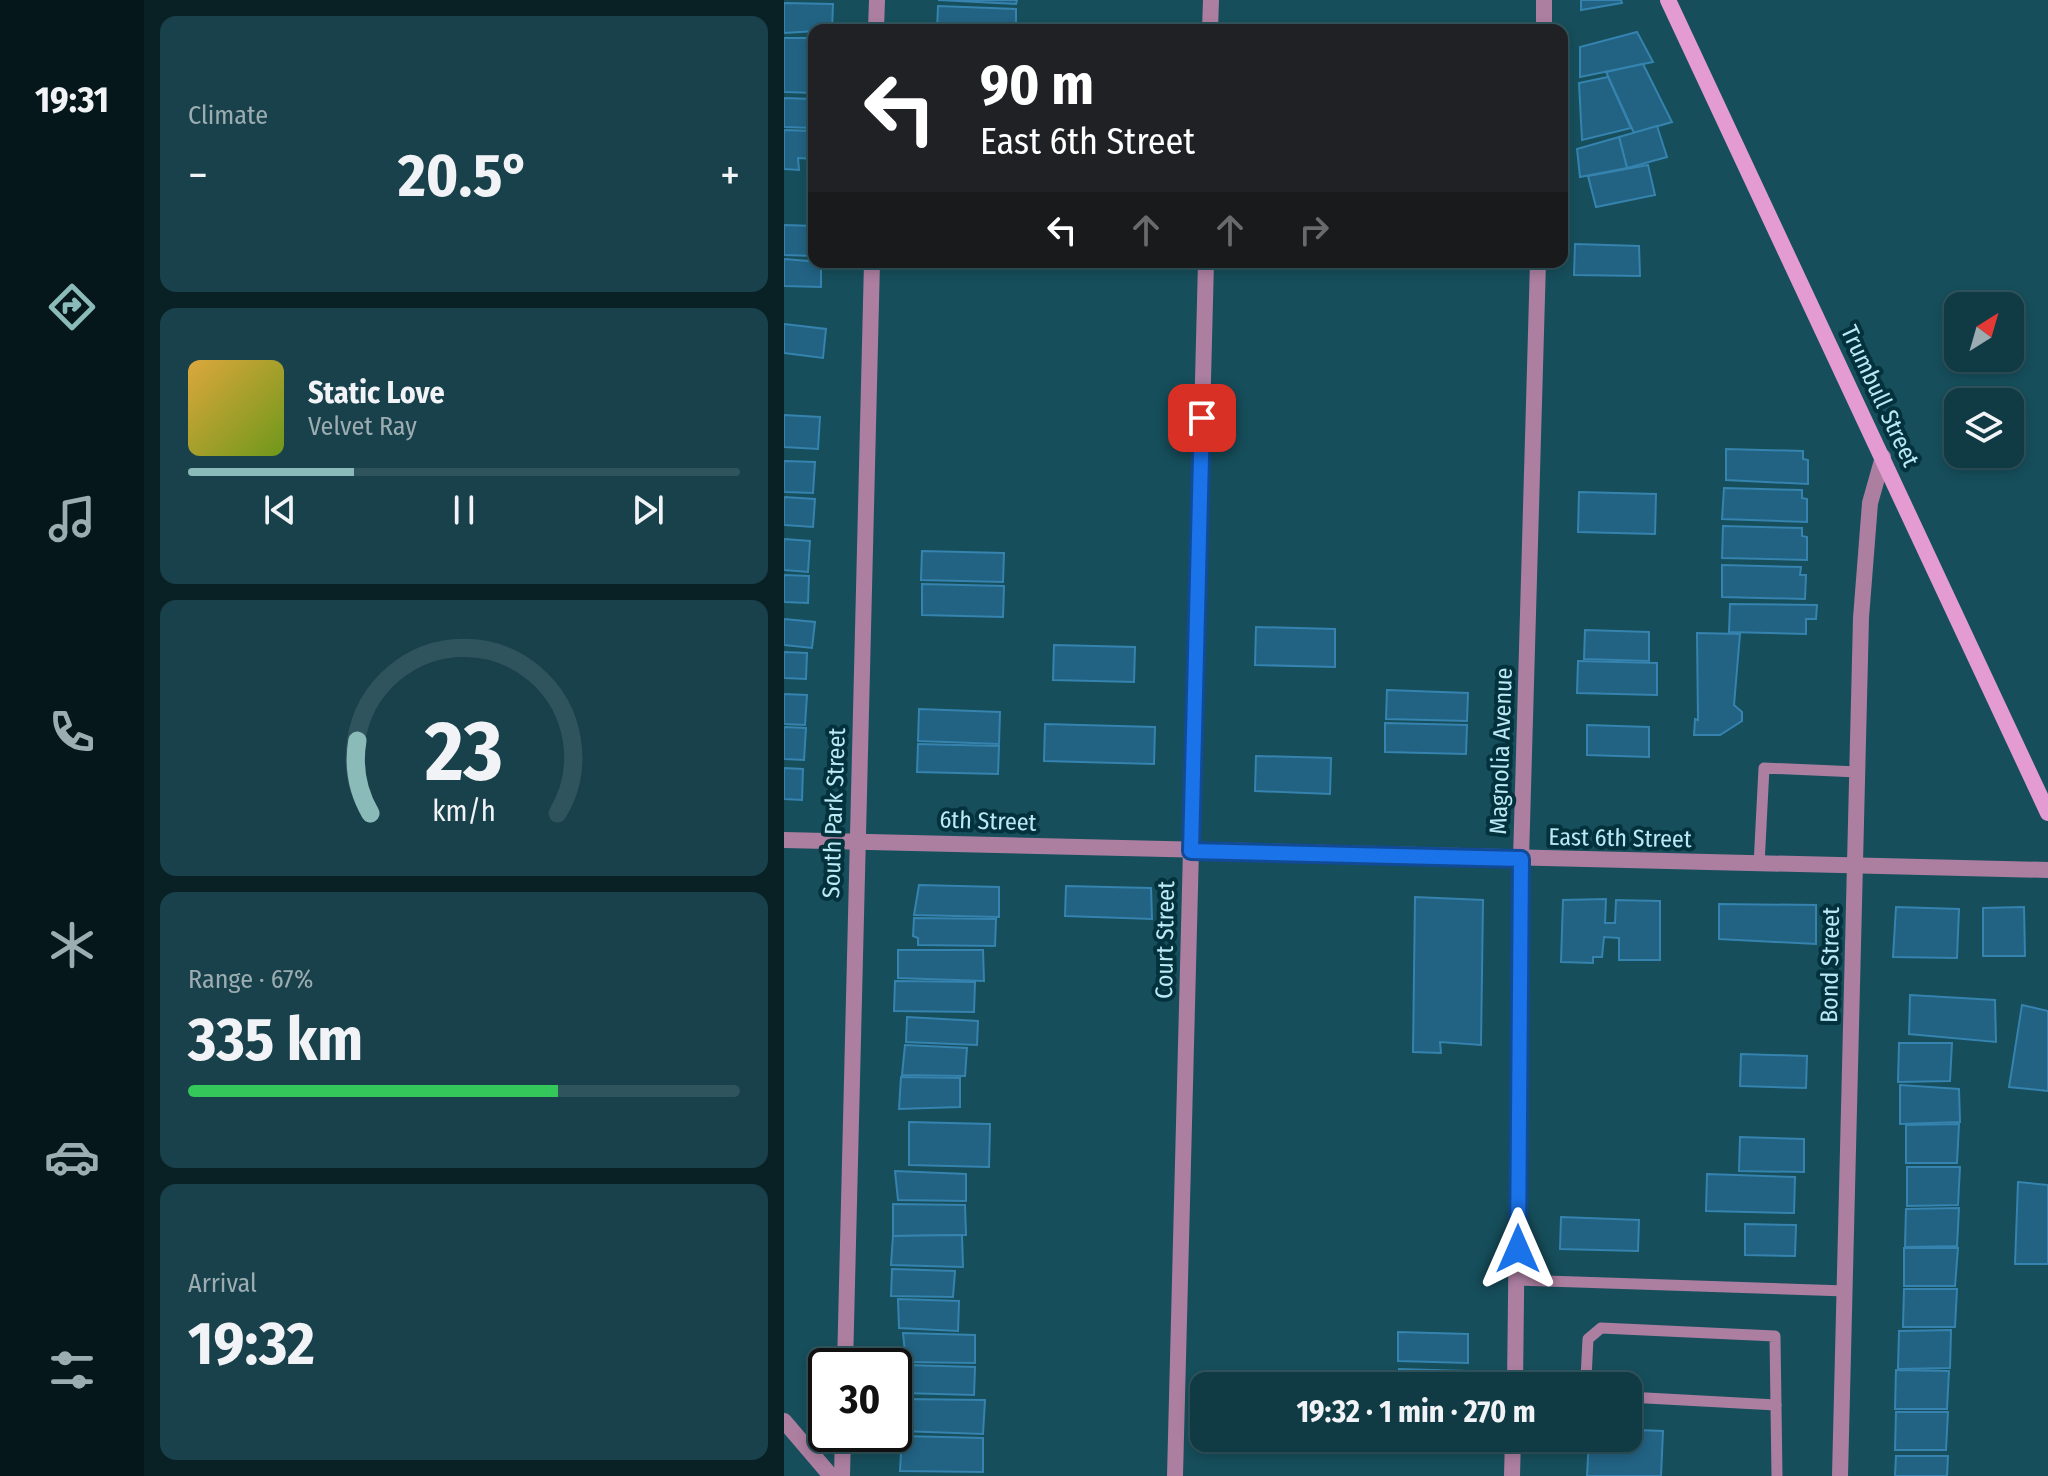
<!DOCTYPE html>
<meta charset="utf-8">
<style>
body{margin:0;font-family:"Fira Sans Condensed",sans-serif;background:#19414b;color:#f1f3f6;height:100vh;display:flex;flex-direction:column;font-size:30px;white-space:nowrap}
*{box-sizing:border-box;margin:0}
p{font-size:26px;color:#9cadb2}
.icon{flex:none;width:44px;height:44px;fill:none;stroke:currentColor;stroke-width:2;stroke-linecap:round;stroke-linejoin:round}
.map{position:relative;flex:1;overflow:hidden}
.side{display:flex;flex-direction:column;gap:16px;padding:16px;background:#092025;width:640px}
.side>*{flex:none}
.top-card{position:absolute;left:24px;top:24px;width:760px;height:244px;border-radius:16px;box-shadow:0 4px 12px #0003,0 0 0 2px #30545d;background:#202124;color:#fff;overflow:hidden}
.needle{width:52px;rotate:37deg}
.fabs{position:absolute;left:1160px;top:292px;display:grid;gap:16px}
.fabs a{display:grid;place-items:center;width:80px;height:80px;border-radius:16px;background:#103a44;box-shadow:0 4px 12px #0003,0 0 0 2px #30545d;font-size:40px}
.speed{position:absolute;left:24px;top:1348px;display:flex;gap:16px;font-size:40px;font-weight:700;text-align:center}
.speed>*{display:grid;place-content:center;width:104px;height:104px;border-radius:50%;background:#103a44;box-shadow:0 4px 12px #0003,0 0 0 2px #30545d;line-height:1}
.speed .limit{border:4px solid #111;border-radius:12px;background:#fff;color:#111}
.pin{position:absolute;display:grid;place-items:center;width:68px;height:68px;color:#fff;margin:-34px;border-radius:16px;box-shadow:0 4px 12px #0006}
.me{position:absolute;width:88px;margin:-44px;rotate:0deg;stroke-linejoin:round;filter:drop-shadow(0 0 6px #0008)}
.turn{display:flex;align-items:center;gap:28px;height:168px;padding:0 40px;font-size:36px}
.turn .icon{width:104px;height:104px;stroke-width:2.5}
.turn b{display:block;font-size:56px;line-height:68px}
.lanes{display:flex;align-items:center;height:76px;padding:0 40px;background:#0003;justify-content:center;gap:40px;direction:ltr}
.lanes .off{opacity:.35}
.big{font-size:60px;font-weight:700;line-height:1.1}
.side .card{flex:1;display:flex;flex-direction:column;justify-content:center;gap:12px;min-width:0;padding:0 28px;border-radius:16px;background:#19414b}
.side .dial{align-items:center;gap:0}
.dial svg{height:208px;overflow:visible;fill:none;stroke:#30545d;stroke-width:7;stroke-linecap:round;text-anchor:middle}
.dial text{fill:#f1f3f6;stroke:none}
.song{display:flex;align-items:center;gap:24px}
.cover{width:96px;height:96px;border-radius:12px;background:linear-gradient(135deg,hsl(40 70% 55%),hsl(80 70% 35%))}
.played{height:8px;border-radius:4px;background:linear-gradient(90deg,#8bbbb9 30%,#30545d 30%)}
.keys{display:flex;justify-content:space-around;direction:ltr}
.heat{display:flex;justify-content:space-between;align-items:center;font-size:44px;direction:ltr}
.charge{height:12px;border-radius:6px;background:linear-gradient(90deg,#34c759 67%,#30545d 0)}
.trip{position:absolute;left:406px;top:1372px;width:452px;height:80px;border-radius:16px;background:#103a44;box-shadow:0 4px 12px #0003,0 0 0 2px #30545d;font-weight:700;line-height:80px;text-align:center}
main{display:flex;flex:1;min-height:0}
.dock{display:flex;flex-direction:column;width:144px;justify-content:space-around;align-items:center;background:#06171b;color:#9cadb2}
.dock .icon{width:56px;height:56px}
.dock .on{color:#8bbbb9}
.dock b{font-size:36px;color:#f1f3f6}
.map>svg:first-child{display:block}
.building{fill:#226283;stroke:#3583ae;stroke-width:2}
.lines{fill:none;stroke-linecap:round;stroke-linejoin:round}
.lane{stroke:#ac7ea0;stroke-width:11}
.street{stroke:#ac7ea0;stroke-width:16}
.secondary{stroke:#e49bd2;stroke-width:16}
.route-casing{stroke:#114b97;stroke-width:20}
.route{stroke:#1a73e8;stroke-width:14}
.labels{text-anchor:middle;stroke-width:8;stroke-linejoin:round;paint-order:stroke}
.street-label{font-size:24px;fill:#bce9f6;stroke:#03323c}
</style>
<main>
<nav class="dock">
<b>19:31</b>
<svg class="icon on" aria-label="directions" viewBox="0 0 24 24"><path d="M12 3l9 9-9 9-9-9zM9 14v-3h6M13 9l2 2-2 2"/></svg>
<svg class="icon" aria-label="music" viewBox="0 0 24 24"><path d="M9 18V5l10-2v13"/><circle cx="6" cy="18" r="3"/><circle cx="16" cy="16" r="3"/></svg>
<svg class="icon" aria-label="phone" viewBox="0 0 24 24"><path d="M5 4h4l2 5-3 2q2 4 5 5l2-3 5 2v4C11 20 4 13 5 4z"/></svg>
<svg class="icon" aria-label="climate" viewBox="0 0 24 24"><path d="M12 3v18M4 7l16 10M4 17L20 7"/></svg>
<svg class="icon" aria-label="car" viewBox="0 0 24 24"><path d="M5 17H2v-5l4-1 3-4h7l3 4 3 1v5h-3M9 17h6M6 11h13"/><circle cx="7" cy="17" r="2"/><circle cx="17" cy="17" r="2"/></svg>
<svg class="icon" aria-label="filters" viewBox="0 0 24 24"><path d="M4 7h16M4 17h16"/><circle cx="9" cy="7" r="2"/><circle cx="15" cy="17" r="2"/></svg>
</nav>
<section class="side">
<div class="card"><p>Climate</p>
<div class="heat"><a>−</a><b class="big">20.5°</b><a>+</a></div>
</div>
<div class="card">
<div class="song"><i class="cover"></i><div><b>Static Love</b><p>Velvet Ray</p></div></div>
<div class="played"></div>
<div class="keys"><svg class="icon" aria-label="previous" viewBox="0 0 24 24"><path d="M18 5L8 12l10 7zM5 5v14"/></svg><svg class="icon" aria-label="pause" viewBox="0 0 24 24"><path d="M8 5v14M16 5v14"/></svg><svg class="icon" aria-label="next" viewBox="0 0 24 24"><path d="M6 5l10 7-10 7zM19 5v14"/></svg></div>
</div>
<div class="card dial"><svg viewBox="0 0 100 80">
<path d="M14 69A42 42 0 1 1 86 69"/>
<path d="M14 69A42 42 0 0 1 9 41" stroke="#8bbbb9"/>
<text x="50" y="56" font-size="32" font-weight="700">23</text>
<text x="50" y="72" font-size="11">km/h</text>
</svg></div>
<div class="card"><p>Range · 67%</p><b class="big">335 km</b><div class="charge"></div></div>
<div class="card"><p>Arrival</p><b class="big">19:32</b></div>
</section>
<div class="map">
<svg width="1264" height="1476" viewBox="0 0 1264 1476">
<rect width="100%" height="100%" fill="#164e5b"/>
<g class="building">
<path d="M154,0H233L232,4Z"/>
<path d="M797,0H837L838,3L797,10Z"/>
<path d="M0,3L49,4L48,30L0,33Z"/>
<path d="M154,6L232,9V30H153Z"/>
<path d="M853,32L869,62L796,77V47Z"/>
<path d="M0,38H30V93L0,92Z"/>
<path d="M859,64L888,122L850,133L822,72Z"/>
<path d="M824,77L847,128L798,140L795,83Z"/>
<path d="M0,98L29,99L28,128L0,127Z"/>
<path d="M873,126L883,157L843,168L835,137Z"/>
<path d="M0,130L30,131V159L14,158L15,170L0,169Z"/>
<path d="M835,137L843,168L796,177L793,149Z"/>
<path d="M864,165L871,195L812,207L804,176Z"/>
<path d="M0,225L30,226V256L0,255Z"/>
<path d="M791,244L855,246L856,276L790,275Z"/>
<path d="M0,259L37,262V287L0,286Z"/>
<path d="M0,324L42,329L39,358L0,353Z"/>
<path d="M0,415L36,417L34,449L0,447Z"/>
<path d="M942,449L1019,451V459L1024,460V484L942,480Z"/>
<path d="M0,461L31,462L29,493L0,492Z"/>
<path d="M940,488L1018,490V498L1023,499V522L938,519Z"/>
<path d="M795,492L872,494L871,534L794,532Z"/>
<path d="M0,497L31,499L29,527L0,525Z"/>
<path d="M939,526L1018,528V536L1023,537V560L938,558Z"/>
<path d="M0,539L26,541L24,572L0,570Z"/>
<path d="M138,551L220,553L219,582L137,580Z"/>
<path d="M938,565L1017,567L1016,575H1022L1021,599L938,597Z"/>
<path d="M0,575L25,576L24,603L0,602Z"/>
<path d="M138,584L220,586L219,617L138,615Z"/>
<path d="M946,604L1033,605L1032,619H1022V634L945,632Z"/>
<path d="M0,619L31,622L28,648L0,645Z"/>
<path d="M472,627L551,629V667L471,665Z"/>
<path d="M801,630L865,632V661L800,659Z"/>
<path d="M913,633L956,634L950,705L958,712V721L936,735H910L911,719L914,720Z"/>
<path d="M270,645L351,647L350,682L269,680Z"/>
<path d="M0,652L23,653L22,679L0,678Z"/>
<path d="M794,661L873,663V695L793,693Z"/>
<path d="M603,690L684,693L683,721L602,719Z"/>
<path d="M0,694L23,695L21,725L0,724Z"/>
<path d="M135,709L216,712L215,744L134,741Z"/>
<path d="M601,723L683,725L682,754L601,752Z"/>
<path d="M261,724L371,727L370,764L260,761Z"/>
<path d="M803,725L865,727V757L803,755Z"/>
<path d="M0,727L22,728L20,760L0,759Z"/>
<path d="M134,744L215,746L214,774L133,772Z"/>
<path d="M472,756L547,758L546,794L471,791Z"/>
<path d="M0,768L19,769L18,800L0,799Z"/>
<path d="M135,885L215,887V917L130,915Z"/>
<path d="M282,886L367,888L368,919L281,916Z"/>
<path d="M631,897L699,900L697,1045L656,1042L657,1053L629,1052Z"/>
<path d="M822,899L821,923H831L832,900L876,901V960H835V938L820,937L818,957H809V963L777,962L779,900Z"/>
<path d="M935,904L1032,905V944L935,939Z"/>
<path d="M1112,907L1175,909L1173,958L1109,957Z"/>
<path d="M1240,907L1241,956H1199V908Z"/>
<path d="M130,918L212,919L211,946L134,945V938L129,936Z"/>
<path d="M114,950H199L200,981L114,978Z"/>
<path d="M111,981L191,982L190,1012L110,1011Z"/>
<path d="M1126,995L1211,1000L1212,1042L1125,1034Z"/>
<path d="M1238,1005L1264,1011V1091L1225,1087Z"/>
<path d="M123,1017L194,1021L193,1045L122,1042Z"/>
<path d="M1115,1043H1168L1166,1081L1114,1082Z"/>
<path d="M121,1045L183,1048L181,1076L118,1075Z"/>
<path d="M957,1054L1023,1056L1022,1088L956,1086Z"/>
<path d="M117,1077L176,1078V1107L115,1109Z"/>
<path d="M1116,1085L1175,1089L1176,1122L1116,1124Z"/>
<path d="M125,1122L206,1124L205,1167L125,1165Z"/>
<path d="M1175,1124L1173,1163H1122V1125Z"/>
<path d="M956,1137L1020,1139V1172L955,1171Z"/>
<path d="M1123,1167H1176L1174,1205L1123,1206Z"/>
<path d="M111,1171L182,1174V1201L114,1200Z"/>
<path d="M923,1174L1011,1177L1010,1213L922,1211Z"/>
<path d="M1234,1182L1264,1185V1264H1231Z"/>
<path d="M109,1204L181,1205L182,1235L109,1236Z"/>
<path d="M1175,1208L1173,1246L1121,1247L1122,1209Z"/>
<path d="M777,1217L855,1220L854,1251L776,1249Z"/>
<path d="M961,1224L1012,1225L1011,1256L961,1255Z"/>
<path d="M178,1235L179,1267L107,1265L109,1236Z"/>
<path d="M1120,1248H1174L1171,1286H1120Z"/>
<path d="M108,1269L171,1271L169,1297L107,1296Z"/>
<path d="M1120,1289H1173L1171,1327H1119Z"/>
<path d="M114,1299L175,1301L174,1331L115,1328Z"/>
<path d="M1167,1330L1166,1368L1114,1369L1115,1331Z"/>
<path d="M614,1332L684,1334V1363L614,1361Z"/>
<path d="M119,1333L191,1335V1363L122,1362Z"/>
<path d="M121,1365L191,1367L190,1395L119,1393Z"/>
<path d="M615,1369L683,1371L682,1386H615Z"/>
<path d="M1112,1370L1165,1371L1163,1409H1111Z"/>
<path d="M118,1399L201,1400L199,1434L117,1431Z"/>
<path d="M1112,1412H1164L1162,1450H1111Z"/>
<path d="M844,1421H855L854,1430L879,1431L877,1476H803L805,1438H844Z"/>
<path d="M118,1436L199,1438V1472L116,1471Z"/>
<path d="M1112,1456H1164L1163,1476H1111Z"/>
</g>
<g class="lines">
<g class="lane">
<path d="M975,865L980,768L1074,772"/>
<path d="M733,1280L1062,1291"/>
<path d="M809,1386L802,1378L804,1339L817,1328L991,1336L993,1476"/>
<path d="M844,1397L992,1405"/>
</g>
<g class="street">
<path d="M92,30L93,0"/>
<path d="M426,30L427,0"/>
<path d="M760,30V0"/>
<path d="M0,840L1264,870"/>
<path d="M61,1366L88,262"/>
<path d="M731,1386L737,859L754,262"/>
<path d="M0,1421L47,1476"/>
<path d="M58,1476L59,1434"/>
<path d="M391,1476L422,262"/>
<path d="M728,1476L729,1438"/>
<path d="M1056,1476L1077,618L1086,503L1099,457"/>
</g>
<path class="secondary" d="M884,0L1264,813"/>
</g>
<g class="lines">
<defs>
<path id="route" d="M418,418L407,851L737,859L734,1249"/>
</defs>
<use href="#route" class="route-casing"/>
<use href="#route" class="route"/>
</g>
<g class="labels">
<g class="street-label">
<text transform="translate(1096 396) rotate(65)" y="8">Trumbull Street</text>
<text transform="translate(717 751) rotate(-88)" y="8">Magnolia Avenue</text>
<text transform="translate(50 813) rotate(-88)" y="8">South Park Street</text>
<text transform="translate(204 821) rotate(2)" y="8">6th Street</text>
<text transform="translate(836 838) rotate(1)" y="8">East 6th Street</text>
<text transform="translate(381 940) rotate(-89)" y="8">Court Street</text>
<text transform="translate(1046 965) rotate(-89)" y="8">Bond Street</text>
</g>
</g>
</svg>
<div class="fabs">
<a><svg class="needle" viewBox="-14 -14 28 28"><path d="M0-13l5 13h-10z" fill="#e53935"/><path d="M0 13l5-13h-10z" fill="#9cadb2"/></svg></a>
<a><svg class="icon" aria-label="layers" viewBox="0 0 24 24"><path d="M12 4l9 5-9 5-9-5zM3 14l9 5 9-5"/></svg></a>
</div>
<div class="speed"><div class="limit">30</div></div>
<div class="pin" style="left:418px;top:418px;background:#d93025"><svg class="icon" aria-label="arrive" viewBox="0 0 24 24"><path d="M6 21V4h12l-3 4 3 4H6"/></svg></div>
<svg class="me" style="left:734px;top:1249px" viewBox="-20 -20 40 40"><path d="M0-17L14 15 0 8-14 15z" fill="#1a73e8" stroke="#fff" stroke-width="4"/></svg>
<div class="trip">19:32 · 1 min · 270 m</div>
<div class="top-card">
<div class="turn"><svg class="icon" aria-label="left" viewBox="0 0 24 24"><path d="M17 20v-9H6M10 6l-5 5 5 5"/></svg><div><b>90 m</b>East 6th Street</div></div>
<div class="lanes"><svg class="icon" aria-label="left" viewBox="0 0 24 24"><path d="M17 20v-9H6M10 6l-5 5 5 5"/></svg><svg class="icon off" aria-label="ahead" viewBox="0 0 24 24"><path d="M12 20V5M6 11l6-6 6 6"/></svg><svg class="icon off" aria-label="ahead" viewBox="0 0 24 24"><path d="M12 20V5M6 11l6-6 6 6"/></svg><svg class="icon off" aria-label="right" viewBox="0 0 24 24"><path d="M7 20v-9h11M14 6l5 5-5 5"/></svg></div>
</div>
</div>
</main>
